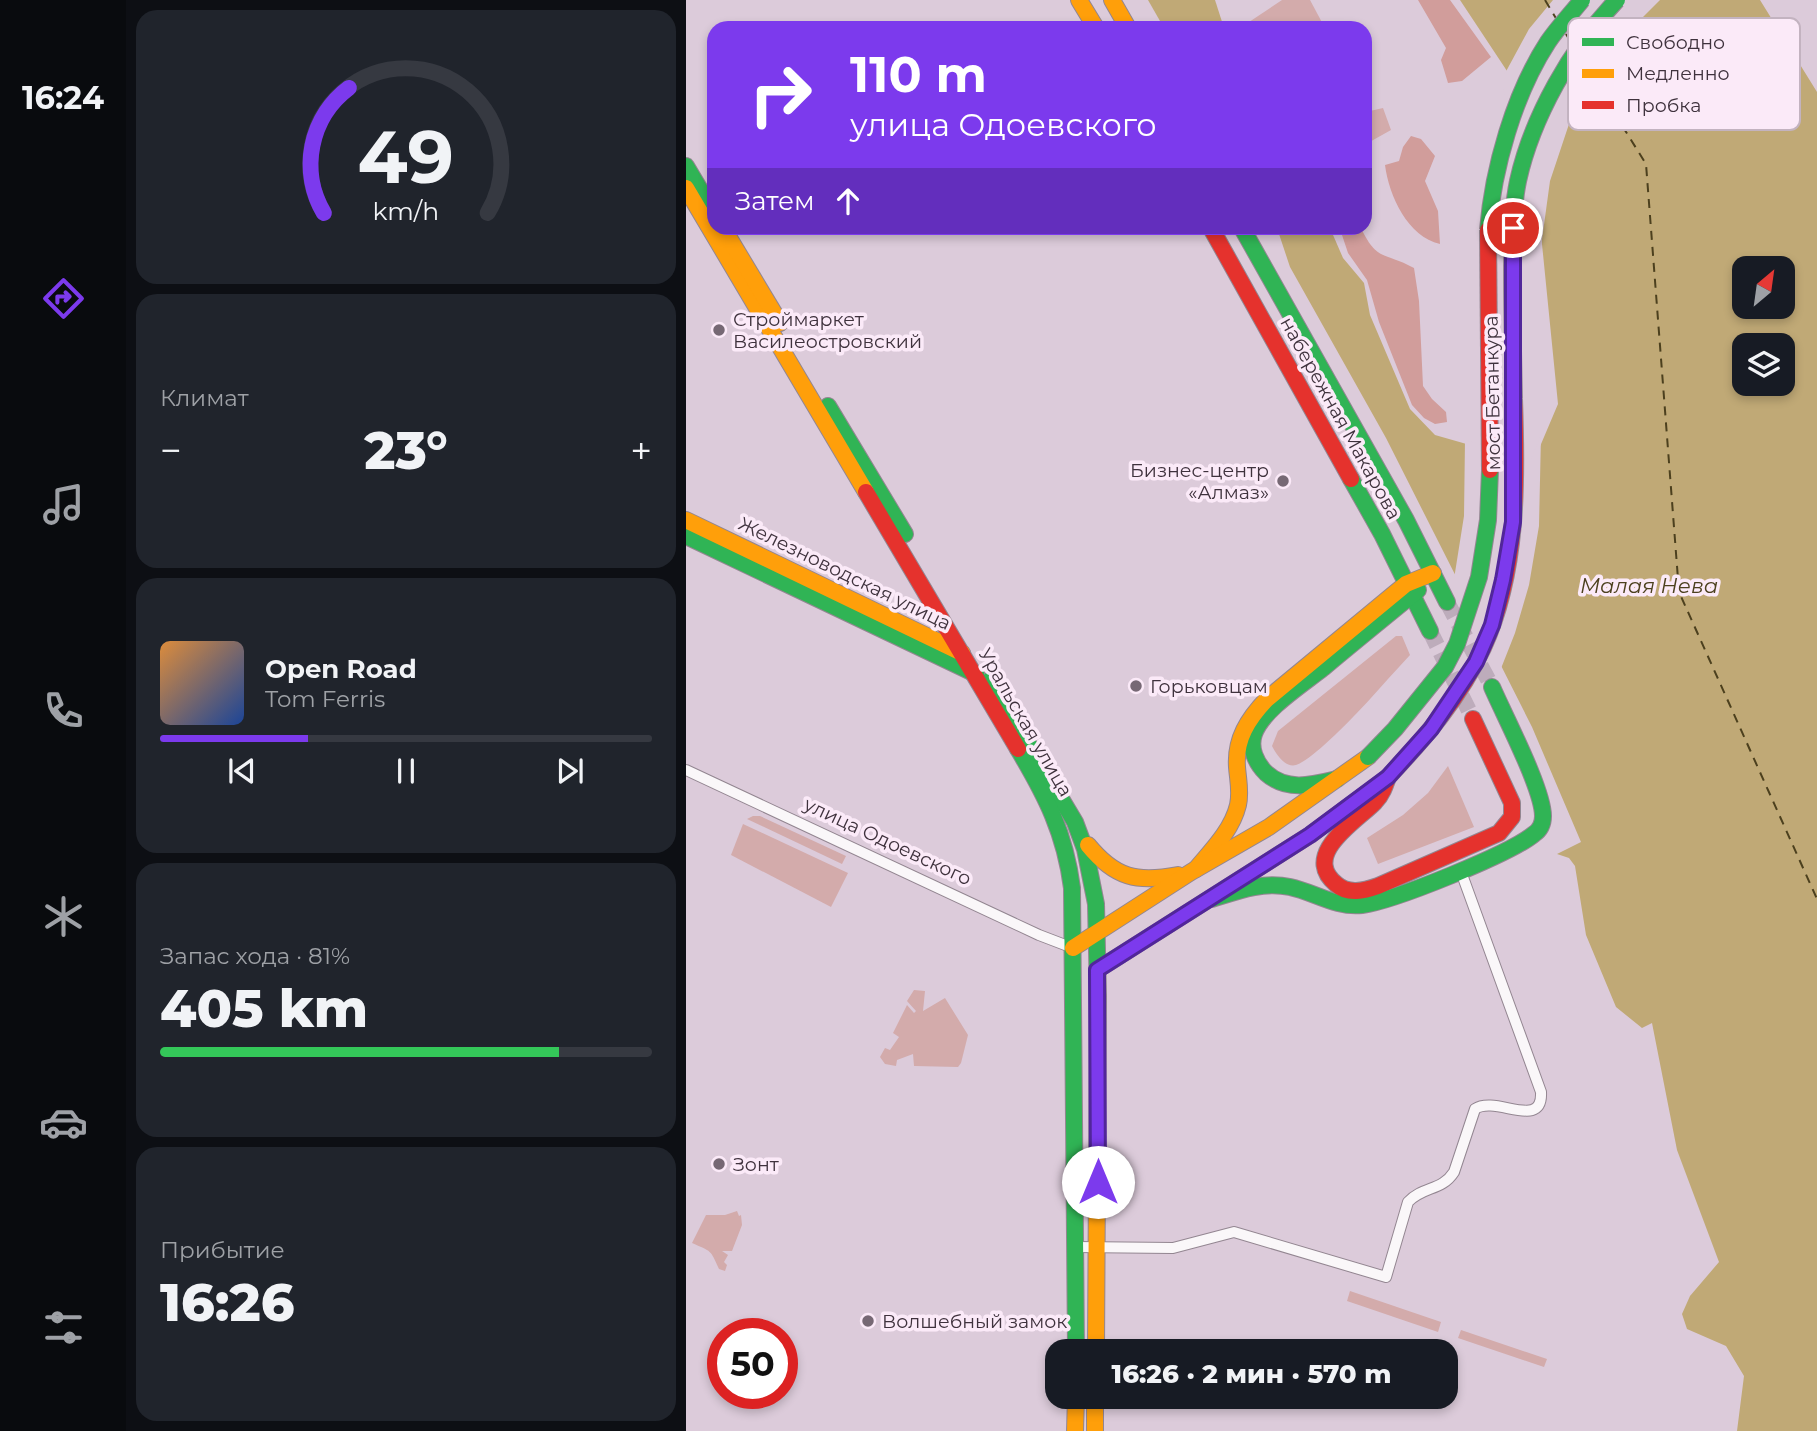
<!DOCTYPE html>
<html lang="ru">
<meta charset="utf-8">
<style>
body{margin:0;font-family:Montserrat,sans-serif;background:#20242c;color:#f1f3f6;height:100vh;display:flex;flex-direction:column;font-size:26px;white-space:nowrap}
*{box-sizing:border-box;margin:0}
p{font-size:23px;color:#9ea1a6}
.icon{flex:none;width:38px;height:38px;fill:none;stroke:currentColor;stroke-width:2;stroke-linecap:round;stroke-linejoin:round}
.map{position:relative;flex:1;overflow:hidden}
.details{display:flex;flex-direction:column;gap:10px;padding:10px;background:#0d0f14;width:560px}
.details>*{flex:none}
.top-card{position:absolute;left:21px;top:21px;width:665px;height:214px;border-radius:21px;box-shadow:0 4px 10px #0003;background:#7c3aed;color:#fff;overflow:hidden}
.needle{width:46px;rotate:29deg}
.tools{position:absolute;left:1046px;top:256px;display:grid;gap:14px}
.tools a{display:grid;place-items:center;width:63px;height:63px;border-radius:14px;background:#171b24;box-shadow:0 4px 10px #0003;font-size:35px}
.speed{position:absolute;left:21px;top:1318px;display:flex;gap:14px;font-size:35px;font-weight:700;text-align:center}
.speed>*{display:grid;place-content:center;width:91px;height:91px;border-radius:50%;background:#171b24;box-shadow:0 4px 10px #0003;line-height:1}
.speed .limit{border:10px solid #d22;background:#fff;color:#111}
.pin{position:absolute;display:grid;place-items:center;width:60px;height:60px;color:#fff;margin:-30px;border:4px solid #fff;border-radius:50%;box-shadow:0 2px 7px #0007}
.me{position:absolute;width:77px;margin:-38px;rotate:0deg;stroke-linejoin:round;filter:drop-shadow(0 0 5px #0008)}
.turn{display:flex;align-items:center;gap:24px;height:147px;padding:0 28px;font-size:32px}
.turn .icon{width:91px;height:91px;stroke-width:2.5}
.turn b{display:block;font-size:49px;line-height:60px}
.then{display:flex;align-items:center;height:66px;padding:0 28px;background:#0003;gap:14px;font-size:26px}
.big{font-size:52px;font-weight:800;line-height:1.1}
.details .tile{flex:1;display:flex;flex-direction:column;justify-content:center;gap:10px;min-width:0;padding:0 24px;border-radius:21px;background:#20242c}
.details .dial{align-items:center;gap:0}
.dial svg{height:182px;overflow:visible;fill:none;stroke:#363941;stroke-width:7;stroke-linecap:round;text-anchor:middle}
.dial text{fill:#f1f3f6;stroke:none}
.song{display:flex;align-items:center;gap:21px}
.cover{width:84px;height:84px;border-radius:10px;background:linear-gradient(135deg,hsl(30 70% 55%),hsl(220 70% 35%))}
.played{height:7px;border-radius:4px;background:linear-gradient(90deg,#7c3aed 30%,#363941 30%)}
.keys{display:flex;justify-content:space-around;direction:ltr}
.heat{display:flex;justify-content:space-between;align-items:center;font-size:38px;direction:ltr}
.charge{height:10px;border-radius:5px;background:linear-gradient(90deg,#34c759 81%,#363941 0)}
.trip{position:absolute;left:359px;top:1339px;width:413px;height:70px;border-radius:21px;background:#171b24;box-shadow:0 4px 10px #0003;font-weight:800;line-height:70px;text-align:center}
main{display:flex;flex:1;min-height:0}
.tab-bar{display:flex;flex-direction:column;width:126px;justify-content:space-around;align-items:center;background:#090b0e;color:#9ea1a6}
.tab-bar .icon{width:49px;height:49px}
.tab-bar .on{color:#7c3aed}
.tab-bar b{font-size:32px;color:#f1f3f6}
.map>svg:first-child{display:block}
.green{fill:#d3abab}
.forest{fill:#d19d9b}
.water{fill:#c0a976;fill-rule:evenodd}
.pier{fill:#dccbda}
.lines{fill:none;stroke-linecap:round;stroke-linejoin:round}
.ferry{stroke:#4c401e;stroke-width:2;stroke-dasharray:9 7;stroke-linecap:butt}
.secondary-tunnel{stroke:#bdacbb;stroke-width:16;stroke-dasharray:16 8;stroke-linecap:butt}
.street-casing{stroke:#938691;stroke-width:12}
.fast-casing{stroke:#938691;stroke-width:18}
.slow-casing{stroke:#938691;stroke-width:18}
.jam-casing{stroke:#938691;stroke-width:18}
.street{stroke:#faf7f9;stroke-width:10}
.fast{stroke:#30b455;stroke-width:16}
.slow{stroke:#ff9f0a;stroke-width:16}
.jam{stroke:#e5322d;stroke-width:16}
.fast-bridge-casing{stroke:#938691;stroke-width:18;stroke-linecap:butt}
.jam-bridge-casing{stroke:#938691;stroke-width:18;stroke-linecap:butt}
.fast-bridge{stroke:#30b455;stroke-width:16}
.jam-bridge{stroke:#e5322d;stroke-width:16}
.route-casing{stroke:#51269a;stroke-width:18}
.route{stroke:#7c3aed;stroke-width:12}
.poi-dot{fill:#766874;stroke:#fbeaf8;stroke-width:2.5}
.labels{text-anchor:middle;stroke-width:7;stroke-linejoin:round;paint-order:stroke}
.poi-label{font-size:19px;fill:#3f323d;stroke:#fbeaf8;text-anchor:start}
.street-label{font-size:19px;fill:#3f323d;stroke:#fbeaf8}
.water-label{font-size:21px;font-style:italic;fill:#4c401e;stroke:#fbeaf8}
.key{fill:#fbeaf8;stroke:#c3b3c0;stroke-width:2}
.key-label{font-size:19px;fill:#3f323d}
</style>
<main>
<nav class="tab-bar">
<b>16:24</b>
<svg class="icon on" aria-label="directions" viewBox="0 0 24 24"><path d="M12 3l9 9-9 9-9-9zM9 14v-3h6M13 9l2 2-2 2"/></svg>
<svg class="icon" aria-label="music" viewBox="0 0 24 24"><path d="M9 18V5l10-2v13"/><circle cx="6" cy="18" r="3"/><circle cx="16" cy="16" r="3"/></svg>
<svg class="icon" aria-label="phone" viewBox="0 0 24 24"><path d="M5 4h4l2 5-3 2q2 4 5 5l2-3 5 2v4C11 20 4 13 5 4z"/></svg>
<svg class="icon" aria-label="climate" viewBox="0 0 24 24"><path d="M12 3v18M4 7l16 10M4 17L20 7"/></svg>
<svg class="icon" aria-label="car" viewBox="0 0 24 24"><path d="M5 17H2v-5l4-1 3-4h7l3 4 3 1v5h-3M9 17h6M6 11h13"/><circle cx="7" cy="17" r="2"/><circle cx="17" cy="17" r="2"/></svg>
<svg class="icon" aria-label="filters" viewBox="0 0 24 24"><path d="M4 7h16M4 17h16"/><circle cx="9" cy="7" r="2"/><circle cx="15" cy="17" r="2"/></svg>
</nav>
<section class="details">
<div class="tile dial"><svg viewBox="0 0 100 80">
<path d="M14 69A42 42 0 1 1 86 69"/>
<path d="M14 69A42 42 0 0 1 25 14" stroke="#7c3aed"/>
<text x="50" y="56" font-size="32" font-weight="700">49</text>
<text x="50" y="72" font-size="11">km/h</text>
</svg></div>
<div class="tile"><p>Климат</p>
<div class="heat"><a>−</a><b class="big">23°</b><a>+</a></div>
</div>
<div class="tile">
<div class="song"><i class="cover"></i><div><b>Open Road</b><p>Tom Ferris</p></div></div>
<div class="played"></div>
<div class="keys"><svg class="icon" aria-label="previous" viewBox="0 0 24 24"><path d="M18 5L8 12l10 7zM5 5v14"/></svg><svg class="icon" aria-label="pause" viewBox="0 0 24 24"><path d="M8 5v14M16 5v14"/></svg><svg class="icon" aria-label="next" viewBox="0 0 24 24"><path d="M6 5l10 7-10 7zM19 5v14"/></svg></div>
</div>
<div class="tile"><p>Запас хода · 81%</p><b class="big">405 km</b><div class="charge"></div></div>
<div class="tile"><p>Прибытие</p><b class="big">16:26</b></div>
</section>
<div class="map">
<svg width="1131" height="1431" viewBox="0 0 1131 1431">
<rect width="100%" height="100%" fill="#dccbda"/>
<g class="green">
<path d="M596,0H624L639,28H554Z"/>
<path d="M679,102L684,111L697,108L705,130L680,144Z"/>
<path d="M710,636H716L724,655C695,686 669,718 637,746C630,752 619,762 610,765C599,768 590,754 586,746L592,731Z"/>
<path d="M762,766L788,827L692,864L681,838L717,815L742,793Z"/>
<path d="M67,816H74L160,856L156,864L61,819Z"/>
<path d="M57,824L162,873L145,907L45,855Z"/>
<path d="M228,990L239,991L237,1011L259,998L282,1035L275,1063L272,1067L228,1066L227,1054L211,1060L210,1066L199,1064L194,1057L199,1048L204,1050L213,1037L207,1033L221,1005L228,1013L230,1011L221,1001Z"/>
<path d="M51,1211L53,1216L55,1215L56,1225L46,1251H36L42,1255L38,1262L41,1265L39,1271L33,1269C24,1249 26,1252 6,1243L20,1215H39Z"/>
<path d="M664,1291L755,1322L752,1332L661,1301Z"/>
<path d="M775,1330L861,1359L858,1367L772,1338Z"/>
</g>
<g class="forest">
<path d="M732,0H764L805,57L776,81L762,83L755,60L760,48Z"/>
<path d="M725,136L735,139L749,156L739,181L752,211L754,244C722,237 703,196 699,165L713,161L717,147Z"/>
<path d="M667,228H675C691,262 699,252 728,268L733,301L737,386L746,399L760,412L761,422L749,424L738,418L726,405L693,322L681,280L662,253L656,235Z"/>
</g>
<g class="water">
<path d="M462,0H529L538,28H478Z"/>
<path d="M774,0H1074L1131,92V1431H1051L1058,1376L1040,1346L1001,1329L996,1314L1004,1296L1033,1262L991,1150L966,1023L956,1028L930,1007L900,935L889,866L883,858L871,854L895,842L846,727L700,438L604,267L591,228H644L657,258L678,283L684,315L724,409L749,435L847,463L872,404L855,234L835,157L821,71ZM1059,268H1097V306H1059ZM1059,345H1097V383H1059Z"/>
</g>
<g class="pier">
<path d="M867,0H974L940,34L910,74L883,124L864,181L854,254L852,234L832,158L817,87V77L843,29Z"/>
<path d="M855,435L853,526L843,585L829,633L814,671L768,579L778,516L779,440L845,459Z"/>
</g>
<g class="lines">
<g class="ferry">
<path d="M859,0L871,20"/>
<path d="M880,34L886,44"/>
<path d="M894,58L960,164L993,592L1131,899"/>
</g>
<g class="secondary-tunnel">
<path d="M761,602L806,687"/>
<path d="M744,631L787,719"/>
</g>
<defs>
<g id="street">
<path d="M0,770L353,935L387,948"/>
<path d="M390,1247L487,1248L548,1232L700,1277L722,1202C737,1186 756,1191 768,1172L789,1109C810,1095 857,1131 855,1092L774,869"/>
</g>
<g id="fast">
<path d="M0,166L28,213"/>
<path d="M556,228L720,520L761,602"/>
<path d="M142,406L219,534"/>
<path d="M665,479L696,534L744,631"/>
<path d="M0,536L290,674"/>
<path d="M304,680L389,822L399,849L410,904L412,997"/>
<path d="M332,749C360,796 379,833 386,888L390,1351"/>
<path d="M651,779C626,785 601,792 580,773C570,763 563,748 568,734C576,710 617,684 637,668C668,642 700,616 732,590"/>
<path d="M526,899C551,891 577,881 604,887C628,892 650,908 676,905C707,901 824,854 848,834C854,830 857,823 857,816C857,789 818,715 806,687"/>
</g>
<g id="slow">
<path d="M393,0L410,28"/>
<path d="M426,0L442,28"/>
<path d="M0,188L180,492"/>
<path d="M37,228L94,323"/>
<path d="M0,520L276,653"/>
<path d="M402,845C429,878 451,883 492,875"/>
<path d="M510,869C526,850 546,830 552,805C555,792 552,780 551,767C549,739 562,719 581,699L720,584L747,573"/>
<path d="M387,948L505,872L583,827L682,757"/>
<path d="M410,1351L412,997"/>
<path d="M409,1396V1431"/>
<path d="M389,1431L390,1396"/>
</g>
<g id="jam">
<path d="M525,228L665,479"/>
<path d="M180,492L332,749"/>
<path d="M702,777C699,786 696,795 689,802C672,820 614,854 650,884C662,895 678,891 692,886L813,833L826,817V803L787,719"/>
<path d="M411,970L624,835L700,779"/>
</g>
</defs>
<use href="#street" class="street-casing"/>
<use href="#fast" class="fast-casing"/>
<use href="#slow" class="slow-casing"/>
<use href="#jam" class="jam-casing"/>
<use href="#street" class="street"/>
<use href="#fast" class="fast"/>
<use href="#slow" class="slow"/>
<use href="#jam" class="jam"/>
<defs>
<g id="fast-bridge">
<path d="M802,230C807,169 828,94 862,42C872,27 885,14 896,0"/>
<path d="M828,399C827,355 826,310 826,266C827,238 826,209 832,181C846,117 886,47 931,0"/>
<path d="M682,757L709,729L759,667L771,644L793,577L802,520L804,470"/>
</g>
<g id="jam-bridge">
<path d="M802,230L804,470"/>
<path d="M702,777C739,738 774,697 797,648C832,572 831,481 828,399"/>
</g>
</defs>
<use href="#fast-bridge" class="fast-bridge-casing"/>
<use href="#jam-bridge" class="jam-bridge-casing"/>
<use href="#fast-bridge" class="fast-bridge"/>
<use href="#jam-bridge" class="jam-bridge"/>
</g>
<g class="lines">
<defs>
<path id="route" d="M412,1182L411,970L624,835L702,777L745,729L790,662L806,625L817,580L827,522V228"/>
</defs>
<use href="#route" class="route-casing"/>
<use href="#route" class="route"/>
</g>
<g class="poi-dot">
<circle cx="33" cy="330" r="7"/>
<circle cx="597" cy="481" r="7"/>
<circle cx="450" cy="686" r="7"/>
<circle cx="33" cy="1164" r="7"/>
<circle cx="182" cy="1321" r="7"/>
</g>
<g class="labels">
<g class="poi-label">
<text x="47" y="326">Строймаркет<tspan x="47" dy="22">Василеостровский</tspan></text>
<text x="583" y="477" text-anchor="end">Бизнес-центр<tspan x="583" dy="22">«Алмаз»</tspan></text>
<text x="464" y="693">Горьковцам</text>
<text x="47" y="1171">Зонт</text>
<text x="196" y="1328">Волшебный замок</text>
</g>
<g class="street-label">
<text transform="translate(806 393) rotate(-91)" y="7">мост Бетанкура</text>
<text transform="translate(655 418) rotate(61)" y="7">набережная Макарова</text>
<text transform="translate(159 573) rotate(26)" y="7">Железноводская улица</text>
<text transform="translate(340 722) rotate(60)" y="7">Уральская улица</text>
<text transform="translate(202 841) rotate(25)" y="7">улица Одоевского</text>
</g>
<g class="water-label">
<text x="963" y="593">Малая Нева</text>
</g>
</g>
<rect x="882" y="18" width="232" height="112" rx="10" class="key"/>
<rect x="896" y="38" width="32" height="8" fill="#30b455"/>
<rect x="896" y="69" width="32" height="9" fill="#ff9f0a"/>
<rect x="896" y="101" width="32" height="8" fill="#e5322d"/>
<g class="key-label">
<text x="940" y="49">Свободно</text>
<text x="940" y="80">Медленно</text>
<text x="940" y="112">Пробка</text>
</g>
</svg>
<div class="tools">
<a><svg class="needle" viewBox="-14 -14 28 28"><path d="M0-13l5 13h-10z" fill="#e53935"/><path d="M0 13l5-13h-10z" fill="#9ea1a6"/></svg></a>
<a><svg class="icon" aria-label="layers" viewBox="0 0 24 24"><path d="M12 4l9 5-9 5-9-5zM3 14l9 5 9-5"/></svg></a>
</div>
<div class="speed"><div class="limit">50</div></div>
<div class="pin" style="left:827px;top:228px;background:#d93025"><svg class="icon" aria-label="arrive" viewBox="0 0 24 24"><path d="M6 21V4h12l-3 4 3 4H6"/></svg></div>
<svg class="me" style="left:412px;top:1182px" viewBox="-20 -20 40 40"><circle r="19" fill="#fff"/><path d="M0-13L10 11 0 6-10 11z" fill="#7c3aed"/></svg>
<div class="trip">16:26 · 2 мин · 570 m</div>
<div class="top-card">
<div class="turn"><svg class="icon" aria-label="right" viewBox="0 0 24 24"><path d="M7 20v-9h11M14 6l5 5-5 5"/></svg><div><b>110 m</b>улица Одоевского</div></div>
<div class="then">Затем<svg class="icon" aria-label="ahead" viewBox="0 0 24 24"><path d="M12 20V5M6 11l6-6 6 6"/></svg></div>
</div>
</div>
</main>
